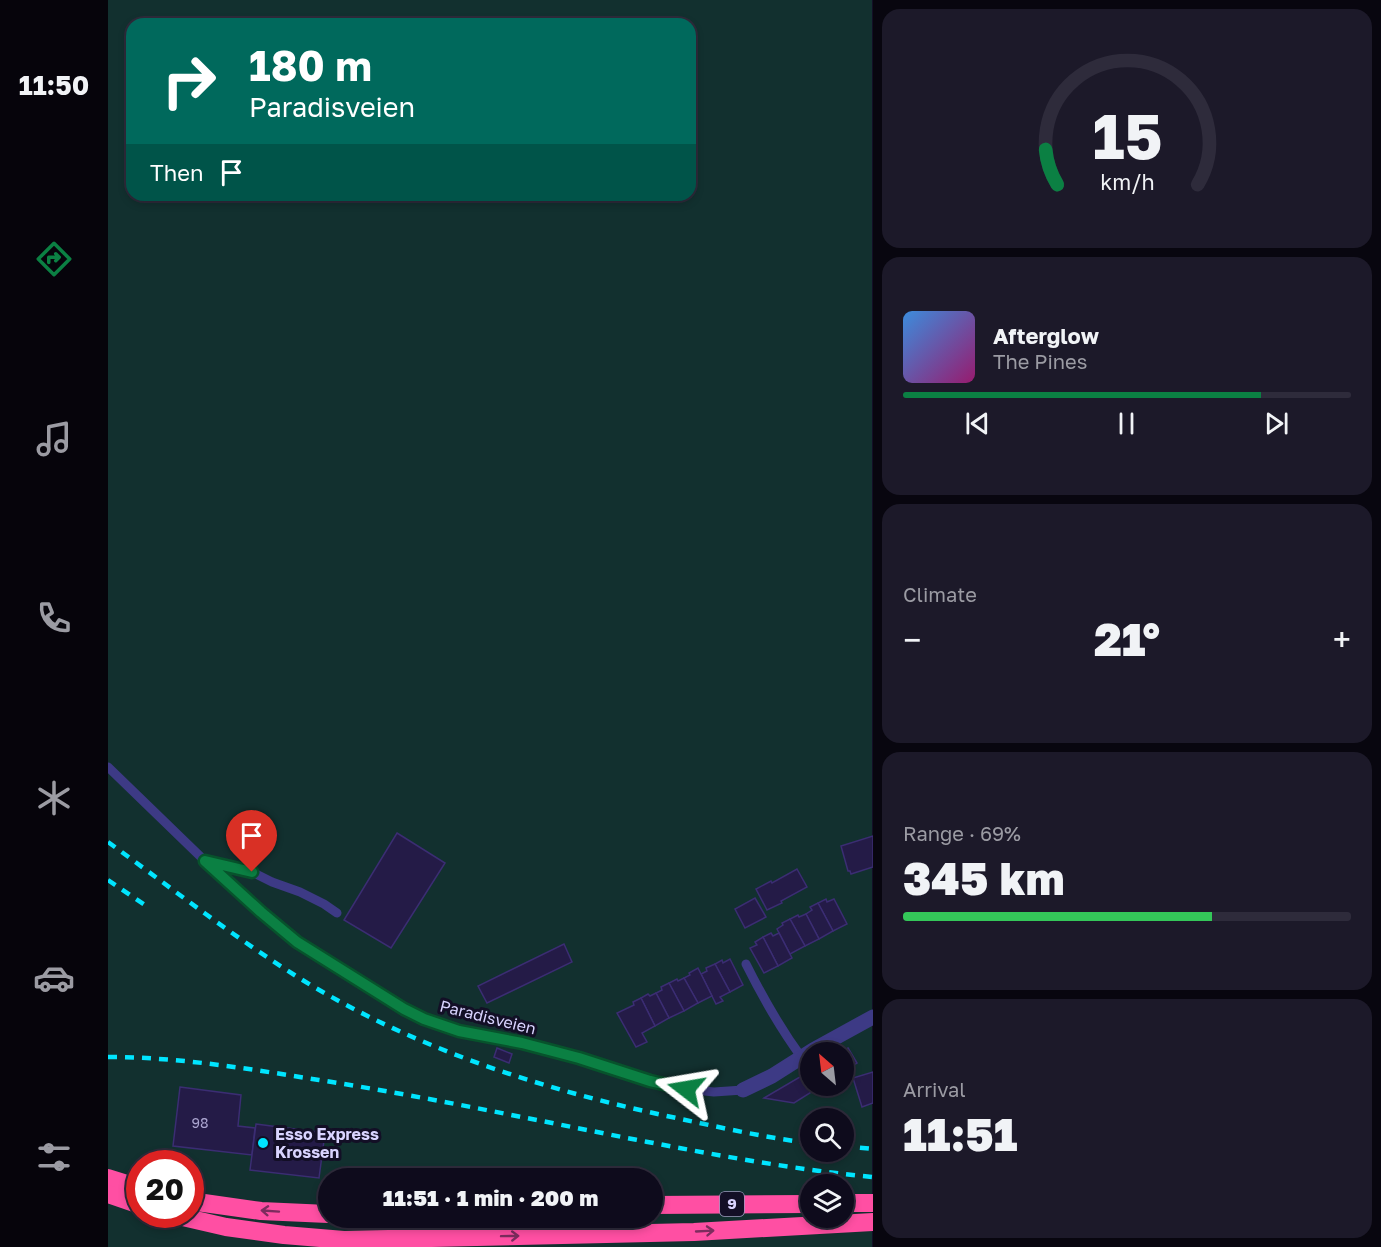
<!DOCTYPE html>
<meta charset="utf-8">
<style>
body{margin:0;font-family:"Golos Text",sans-serif;background:#1c1929;color:#f1f3f6;height:100vh;display:flex;flex-direction:column;font-size:22px;white-space:nowrap}
*{box-sizing:border-box;margin:0}
p{font-size:20px;color:#9b9ba3}
.icon{flex:none;width:33px;height:33px;fill:none;stroke:currentColor;stroke-width:2;stroke-linecap:round;stroke-linejoin:round}
.map{position:relative;flex:1;overflow:hidden}
.side{display:flex;flex-direction:column;gap:9px;padding:9px;background:#08060f;width:508px}
.side>*{flex:none}
.guide{position:absolute;left:18px;top:18px;width:570px;height:183px;border-radius:18px;box-shadow:0 3px 9px #0003,0 0 0 2px #2e2b3b;background:#00695c;color:#fff;overflow:hidden}
.needle{width:39px;rotate:332deg}
.controls{position:absolute;left:692px;top:1042px;display:grid;gap:12px}
.controls a{display:grid;place-items:center;width:54px;height:54px;border-radius:50%;background:#0e0b1c;box-shadow:0 3px 9px #0003,0 0 0 2px #2e2b3b;font-size:30px}
.speed{position:absolute;left:18px;top:1150px;display:flex;gap:12px;font-size:30px;font-weight:700;text-align:center}
.speed>*{display:grid;place-content:center;width:78px;height:78px;border-radius:50%;background:#0e0b1c;box-shadow:0 3px 9px #0003,0 0 0 2px #2e2b3b;line-height:1}
.speed .limit{border:9px solid #d22;background:#fff;color:#111}
.pin{position:absolute;display:grid;place-items:center;width:51px;height:51px;color:#fff;margin:-62px -26px;border-radius:50% 50% 50% 0;rotate:-45deg;box-shadow:0 0 6px #0007}
.pin .icon{rotate:45deg}
.me{position:absolute;width:66px;margin:-33px;rotate:284deg;stroke-linejoin:round;filter:drop-shadow(0 0 4px #0008)}
.turn{display:flex;align-items:center;gap:21px;height:126px;padding:0 24px;font-size:27px}
.turn .icon{width:78px;height:78px;stroke-width:2.5}
.turn b{display:block;font-size:42px;line-height:51px}
.then{display:flex;align-items:center;height:57px;padding:0 24px;background:#0003;gap:12px;font-size:22px}
.big{font-size:45px;font-weight:800;line-height:1.1}
.side .widget{flex:1;display:flex;flex-direction:column;justify-content:center;gap:9px;min-width:0;padding:0 21px;border-radius:18px;background:#1c1929}
.side .dial{align-items:center;gap:0}
.dial svg{height:156px;overflow:visible;fill:none;stroke:#2e2b3b;stroke-width:7;stroke-linecap:round;text-anchor:middle}
.dial text{fill:#f1f3f6;stroke:none}
.song{display:flex;align-items:center;gap:18px}
.cover{width:72px;height:72px;border-radius:9px;background:linear-gradient(135deg,hsl(210 70% 55%),hsl(320 70% 35%))}
.played{height:6px;border-radius:3px;background:linear-gradient(90deg,#0b8043 80%,#2e2b3b 80%)}
.keys{display:flex;justify-content:space-around;direction:ltr}
.heat{display:flex;justify-content:space-between;align-items:center;font-size:33px;direction:ltr}
.charge{height:9px;border-radius:4px;background:linear-gradient(90deg,#34c759 69%,#2e2b3b 0)}
.trip{position:absolute;left:210px;top:1168px;width:345px;height:60px;border-radius:30px;background:#0e0b1c;box-shadow:0 3px 9px #0003,0 0 0 2px #2e2b3b;font-weight:800;line-height:60px;text-align:center}
main{display:flex;flex:1;min-height:0}
.tabs{display:flex;flex-direction:column;width:108px;justify-content:space-around;align-items:center;background:#06040b;color:#9b9ba3}
.tabs .icon{width:42px;height:42px}
.tabs .on{color:#0b8043}
.tabs b{font-size:27px;color:#f1f3f6}
.map>svg:first-child{display:block}
.green{fill:#12302f;fill-rule:evenodd}
.building{fill:#241b47;stroke:#3b2d73;stroke-width:1.5}
.lines{fill:none;stroke-linecap:round;stroke-linejoin:round}
.lane{stroke:#3d3a85;stroke-width:9}
.street{stroke:#3d3a85;stroke-width:15}
.secondary{stroke:#6f6bff;stroke-width:15}
.highway{stroke:#ff4fa3;stroke-width:18}
.rail{stroke:#00e5ff;stroke-width:4.5;stroke-dasharray:9 8;stroke-linecap:butt}
.oneway{stroke:#7d2c5e}
.route-casing{stroke:#07532c;stroke-width:15}
.route{stroke:#0b8043;stroke-width:10}
.poi-dot{fill:#00e5ff;stroke:#130f26;stroke-width:2}
.labels{text-anchor:middle;stroke-width:6;stroke-linejoin:round;paint-order:stroke}
.number-label{font-size:14px;fill:#aca6d1}
.shield{fill:#130f26;stroke:#9e99be;stroke-width:1.5}
.shield-label{font-size:15px;font-weight:bold;fill:#d9d4ff}
.street-label{font-size:16px;fill:#d9d4ff;stroke:#130f26}
.poi-label{font-size:16px;font-weight:bold;fill:#d9d4ff;stroke:#130f26;text-anchor:start}
</style>
<main>
<nav class="tabs">
<b>11:50</b>
<svg class="icon on" aria-label="directions" viewBox="0 0 24 24"><path d="M12 3l9 9-9 9-9-9zM9 14v-3h6M13 9l2 2-2 2"/></svg>
<svg class="icon" aria-label="music" viewBox="0 0 24 24"><path d="M9 18V5l10-2v13"/><circle cx="6" cy="18" r="3"/><circle cx="16" cy="16" r="3"/></svg>
<svg class="icon" aria-label="phone" viewBox="0 0 24 24"><path d="M5 4h4l2 5-3 2q2 4 5 5l2-3 5 2v4C11 20 4 13 5 4z"/></svg>
<svg class="icon" aria-label="climate" viewBox="0 0 24 24"><path d="M12 3v18M4 7l16 10M4 17L20 7"/></svg>
<svg class="icon" aria-label="car" viewBox="0 0 24 24"><path d="M5 17H2v-5l4-1 3-4h7l3 4 3 1v5h-3M9 17h6M6 11h13"/><circle cx="7" cy="17" r="2"/><circle cx="17" cy="17" r="2"/></svg>
<svg class="icon" aria-label="filters" viewBox="0 0 24 24"><path d="M4 7h16M4 17h16"/><circle cx="9" cy="7" r="2"/><circle cx="15" cy="17" r="2"/></svg>
</nav>
<div class="map">
<svg width="765" height="1247" viewBox="0 0 765 1247">
<rect width="100%" height="100%" fill="#130f26"/>
<path class="green" d="M0,0H764V1247H0ZM24,24H582V195H24ZM702,1053H735V1086H702ZM702,1119H735V1152H702ZM32,1164H82V1215H32ZM220,1179H544V1218H220ZM702,1185H735V1218H702Z"/>
<g class="building">
<path d="M289,833L337,863L283,948L236,920Z"/>
<path d="M765,836V867L743,874L742,871H740L733,846Z"/>
<path d="M689,869L699,887L673,901L674,903L659,910L648,889L663,881L664,883Z"/>
<path d="M647,898L658,917L637,928L627,909Z"/>
<path d="M718,899L719,902L726,899L739,924L725,931L710,903Z"/>
<path d="M710,903L725,931L711,939L698,914L704,910L702,907Z"/>
<path d="M698,914L711,939L697,946L682,919L690,915L691,917Z"/>
<path d="M682,919L697,946L682,954L669,929L675,925L674,923Z"/>
<path d="M663,933L665,936L671,933L684,958L670,966L655,937Z"/>
<path d="M655,937L670,966L656,973L642,948L649,945L647,942Z"/>
<path d="M456,944L464,962L379,1003L370,986Z"/>
<path d="M622,959L635,985L622,992L607,964L614,960L615,963Z"/>
<path d="M607,964L622,992L612,997L615,1001L608,1004L593,974L599,971L598,968Z"/>
<path d="M590,968L604,996L590,1003L576,978L582,975L581,973Z"/>
<path d="M576,978L590,1003L576,1011L561,983L569,979L570,981Z"/>
<path d="M561,983L576,1011L561,1018L548,993L554,990L553,987Z"/>
<path d="M548,993L561,1018L547,1026L533,998L540,994L542,996Z"/>
<path d="M533,998L547,1026L534,1033L539,1042L528,1047L509,1013L526,1005L525,1002Z"/>
<path d="M389,1048L404,1054L401,1063L386,1057Z"/>
<path d="M740,1048L749,1063L735,1072V1053H732Z"/>
<path d="M702,1071V1086H713L686,1103L656,1098Z"/>
<path d="M765,1072V1103L754,1107L745,1078Z"/>
<path d="M72,1087L133,1095L130,1126L147,1128L144,1155L65,1146Z"/>
<path d="M148,1124L217,1133L211,1178L142,1170Z"/>
</g>
<g class="lines">
<g class="lane">
<path d="M0,767L97,861L153,912L189,942L295,1009L316,1019L351,1031L414,1043L471,1058L542,1081L578,1089L606,1092L635,1090"/>
<path d="M97,861L144,872L164,882L192,892L216,904L229,913"/>
<path d="M638,964C654,996 672,1028 694,1058"/>
</g>
<path class="street" d="M635,1090L664,1076L705,1050L765,1017"/>
<path class="secondary" d="M281,1218L293,1239L295,1247"/>
<g class="highway">
<path d="M0,1178L32,1188"/>
<path d="M0,1194L32,1205"/>
<path d="M82,1201L153,1211L220,1214"/>
<path d="M735,1203H765"/>
<path d="M544,1205L702,1204"/>
<path d="M66,1215L118,1227L176,1235L236,1240L586,1232L765,1222"/>
</g>
<g class="rail">
<path d="M0,842C62,887 123,935 188,976C305,1049 438,1091 573,1119C615,1128 659,1138 702,1143"/>
<path d="M0,880L37,905"/>
<path d="M0,1057C71,1057 142,1069 211,1080C313,1096 413,1117 514,1137C597,1153 680,1169 765,1177"/>
<path d="M735,1146L765,1149"/>
</g>
</g>
<defs><path id="oneway-shaft" d="M-6 0H5M1.5-3L5.5 0L1.5 3" fill="none" stroke-width="1.6" stroke-linecap="round" stroke-linejoin="round" transform="scale(1.5)"/></defs>
<g class="oneway">
<use href="#oneway-shaft" transform="translate(162 1211) rotate(-176)"/>
<use href="#oneway-shaft" transform="translate(597 1231) rotate(-3)"/>
<use href="#oneway-shaft" transform="translate(402 1236) rotate(-1)"/>
</g>
<g class="lines">
<defs>
<path id="route" d="M144,872L97,861L153,912L189,942L296,1009L316,1019L351,1031L414,1043L471,1058L542,1081L578,1089"/>
</defs>
<use href="#route" class="route-casing"/>
<use href="#route" class="route"/>
</g>
<circle class="poi-dot" cx="155" cy="1143" r="6"/>
<g class="labels">
<g class="number-label">
<text x="92" y="1128">98</text>
</g>
<rect class="shield" x="612" y="1192" width="24" height="24" rx="4.5"/>
<g class="shield-label">
<text x="624" y="1209">9</text>
</g>
<g class="street-label">
<text transform="translate(380 1017) rotate(14)" y="6">Paradisveien</text>
</g>
<g class="poi-label">
<text x="167" y="1140">Esso Express<tspan x="167" dy="18">Krossen</tspan></text>
</g>
</g>
</svg>
<div class="controls">
<a><svg class="needle" viewBox="-14 -14 28 28"><path d="M0-13l5 13h-10z" fill="#e53935"/><path d="M0 13l5-13h-10z" fill="#9b9ba3"/></svg></a>
<a><svg class="icon" aria-label="search" viewBox="0 0 24 24"><circle cx="10" cy="10" r="6"/><path d="M15 15l6 6"/></svg></a>
<a><svg class="icon" aria-label="layers" viewBox="0 0 24 24"><path d="M12 4l9 5-9 5-9-5zM3 14l9 5 9-5"/></svg></a>
</div>
<div class="speed"><div class="limit">20</div></div>
<div class="pin" style="left:144px;top:872px;background:#d93025"><svg class="icon" aria-label="arrive" viewBox="0 0 24 24"><path d="M6 21V4h12l-3 4 3 4H6"/></svg></div>
<svg class="me" style="left:578px;top:1089px" viewBox="-20 -20 40 40"><path d="M0-17L14 15 0 8-14 15z" fill="#0b8043" stroke="#fff" stroke-width="4"/></svg>
<div class="trip">11:51 · 1 min · 200 m</div>
<div class="guide">
<div class="turn"><svg class="icon" aria-label="right" viewBox="0 0 24 24"><path d="M7 20v-9h11M14 6l5 5-5 5"/></svg><div><b>180 m</b>Paradisveien</div></div>
<div class="then">Then<svg class="icon" aria-label="arrive" viewBox="0 0 24 24"><path d="M6 21V4h12l-3 4 3 4H6"/></svg></div>
</div>
</div>
<section class="side">
<div class="widget dial"><svg viewBox="0 0 100 80">
<path d="M14 69A42 42 0 1 1 86 69"/>
<path d="M14 69A42 42 0 0 1 8 51" stroke="#0b8043"/>
<text x="50" y="56" font-size="32" font-weight="700">15</text>
<text x="50" y="72" font-size="11">km/h</text>
</svg></div>
<div class="widget">
<div class="song"><i class="cover"></i><div><b>Afterglow</b><p>The Pines</p></div></div>
<div class="played"></div>
<div class="keys"><svg class="icon" aria-label="previous" viewBox="0 0 24 24"><path d="M18 5L8 12l10 7zM5 5v14"/></svg><svg class="icon" aria-label="pause" viewBox="0 0 24 24"><path d="M8 5v14M16 5v14"/></svg><svg class="icon" aria-label="next" viewBox="0 0 24 24"><path d="M6 5l10 7-10 7zM19 5v14"/></svg></div>
</div>
<div class="widget"><p>Climate</p>
<div class="heat"><a>−</a><b class="big">21°</b><a>+</a></div>
</div>
<div class="widget"><p>Range · 69%</p><b class="big">345 km</b><div class="charge"></div></div>
<div class="widget"><p>Arrival</p><b class="big">11:51</b></div>
</section>
</main>
